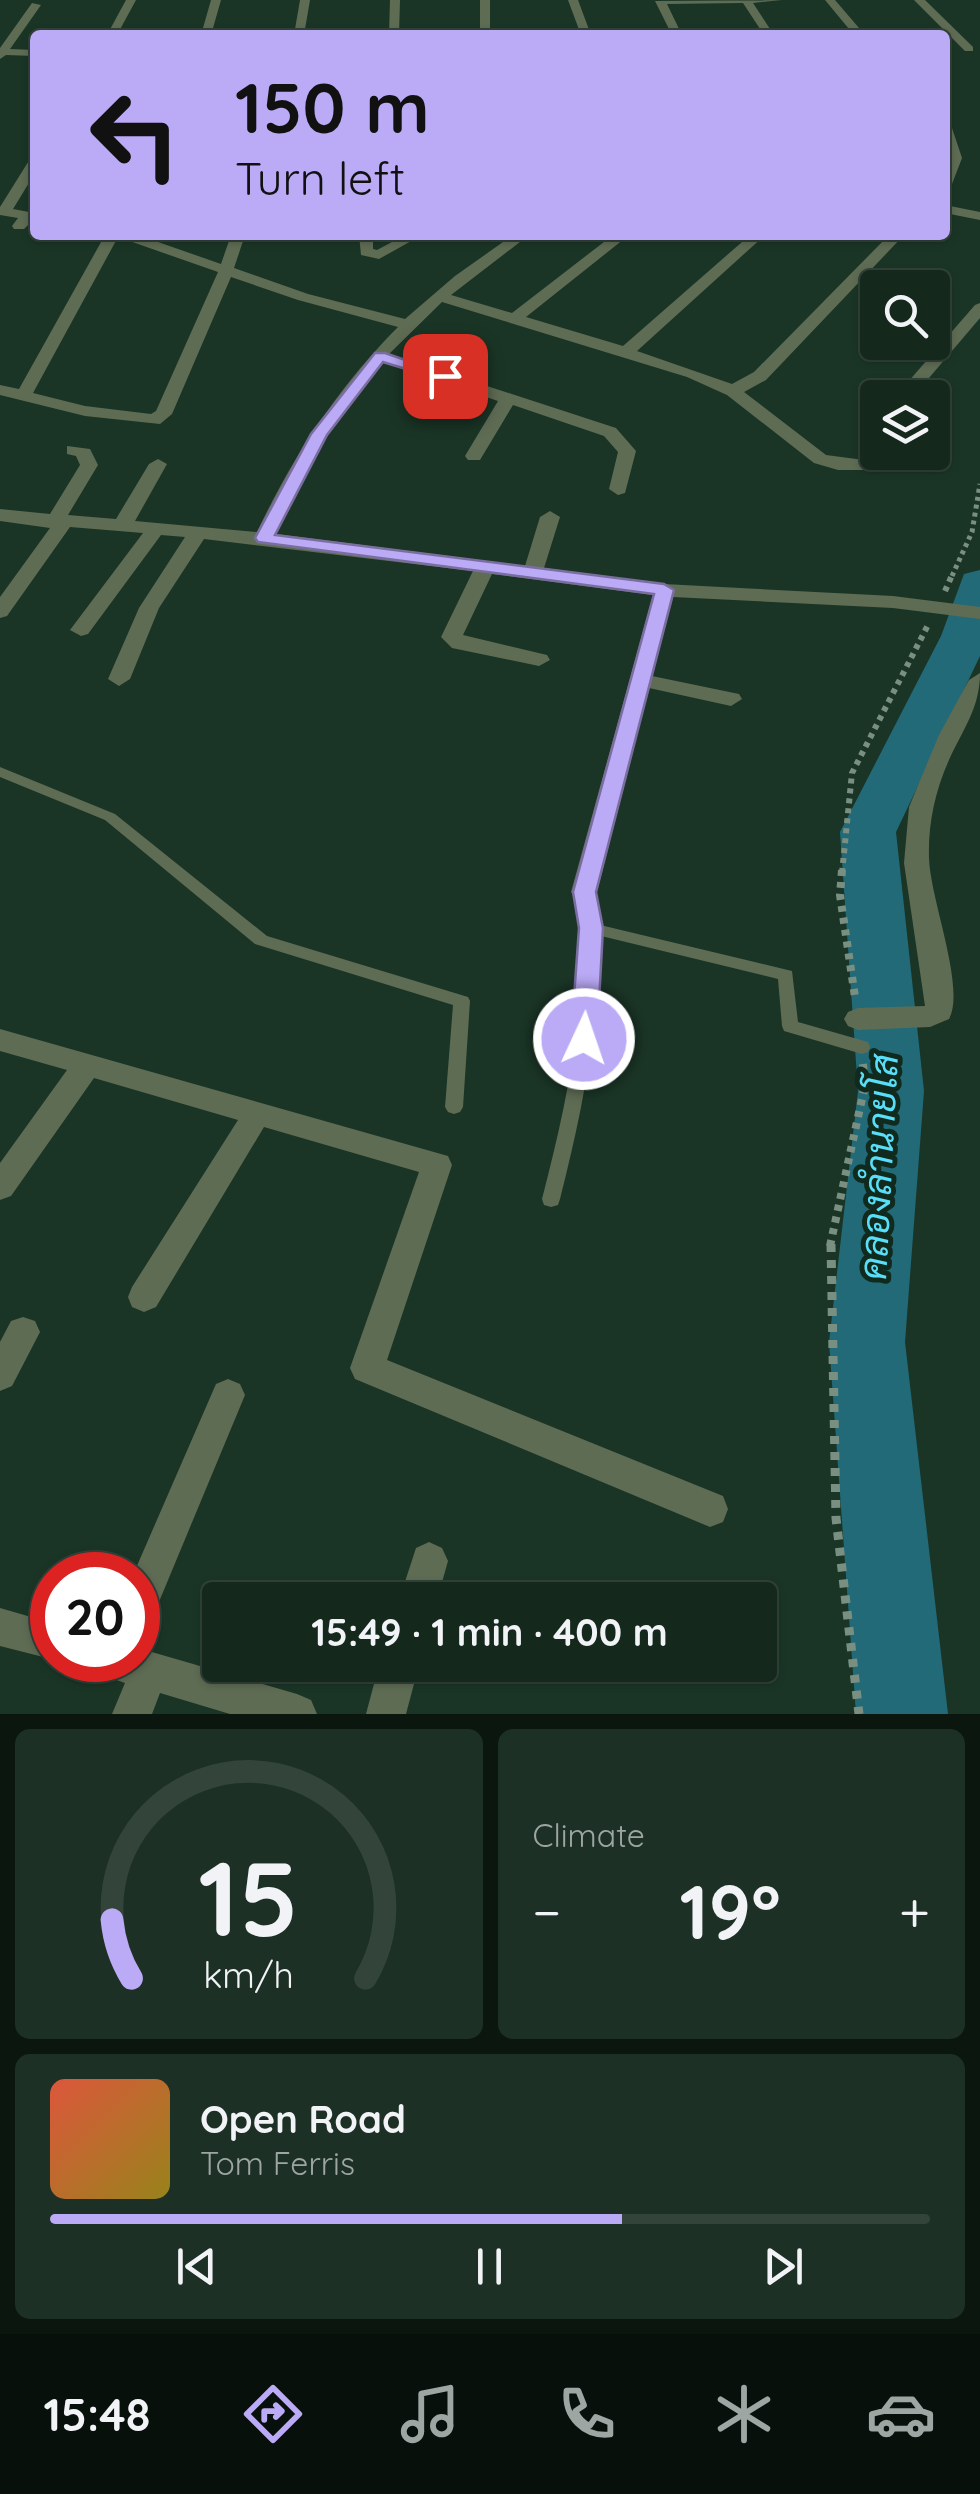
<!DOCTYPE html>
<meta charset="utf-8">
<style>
body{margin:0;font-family:Quicksand,Sarabun,sans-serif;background:#1d3025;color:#f1f3f6;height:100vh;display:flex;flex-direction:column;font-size:38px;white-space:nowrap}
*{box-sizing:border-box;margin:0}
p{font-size:32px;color:#9da6a3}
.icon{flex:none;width:55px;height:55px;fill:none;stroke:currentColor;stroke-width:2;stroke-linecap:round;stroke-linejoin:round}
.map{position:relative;height:1714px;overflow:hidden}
.side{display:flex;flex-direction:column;gap:15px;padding:15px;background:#0b160f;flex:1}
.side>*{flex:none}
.top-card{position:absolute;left:30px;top:30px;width:920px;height:210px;border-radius:10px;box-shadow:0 2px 8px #0004,0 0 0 2px #33443b;background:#bbaaf6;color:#111;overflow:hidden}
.tools{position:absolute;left:860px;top:270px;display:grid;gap:20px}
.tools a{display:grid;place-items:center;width:90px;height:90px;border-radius:10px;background:#14281c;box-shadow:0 2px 8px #0004,0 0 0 2px #33443b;font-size:50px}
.speed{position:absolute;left:30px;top:1552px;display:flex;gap:20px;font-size:50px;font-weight:700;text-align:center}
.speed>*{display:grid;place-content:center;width:130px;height:130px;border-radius:50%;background:#14281c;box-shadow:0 2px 8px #0004,0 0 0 2px #33443b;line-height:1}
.speed .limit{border:15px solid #d22;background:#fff;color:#111}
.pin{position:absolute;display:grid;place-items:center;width:85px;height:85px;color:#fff;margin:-42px;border-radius:20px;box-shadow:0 5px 15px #0006}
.me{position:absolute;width:110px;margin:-55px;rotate:3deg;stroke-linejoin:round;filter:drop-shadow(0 0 8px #0008)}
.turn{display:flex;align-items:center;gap:35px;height:210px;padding:0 40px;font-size:45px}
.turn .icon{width:130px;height:130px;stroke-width:2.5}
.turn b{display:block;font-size:70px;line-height:85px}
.big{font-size:75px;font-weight:800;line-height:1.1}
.side .card{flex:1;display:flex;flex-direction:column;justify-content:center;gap:15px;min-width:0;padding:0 35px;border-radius:15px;background:#1d3025}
.side .dial{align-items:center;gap:0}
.dial svg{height:260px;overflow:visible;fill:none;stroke:#33443b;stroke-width:7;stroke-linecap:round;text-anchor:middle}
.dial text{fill:#f1f3f6;stroke:none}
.song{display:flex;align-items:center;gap:30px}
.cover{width:120px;height:120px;border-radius:15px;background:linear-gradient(135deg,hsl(10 70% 55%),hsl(50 70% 35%))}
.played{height:10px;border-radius:5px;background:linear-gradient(90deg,#bbaaf6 65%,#33443b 65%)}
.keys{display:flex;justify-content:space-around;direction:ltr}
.heat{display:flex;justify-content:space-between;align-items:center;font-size:55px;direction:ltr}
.side .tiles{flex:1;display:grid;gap:15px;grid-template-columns:1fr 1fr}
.card:last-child{grid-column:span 2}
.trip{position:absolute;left:202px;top:1582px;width:575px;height:100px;border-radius:10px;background:#14281c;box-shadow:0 2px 8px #0004,0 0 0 2px #33443b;font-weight:800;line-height:100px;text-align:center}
.tab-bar{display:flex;height:160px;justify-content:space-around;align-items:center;background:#08100b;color:#9da6a3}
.tab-bar .icon{width:70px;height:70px}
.tab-bar .current{color:#bbaaf6}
.tab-bar b{font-size:45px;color:#f1f3f6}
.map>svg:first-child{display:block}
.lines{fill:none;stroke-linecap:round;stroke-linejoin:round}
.river{fill:#226a78;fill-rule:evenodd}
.path-far3{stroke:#798f82;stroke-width:5;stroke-dasharray:4 4;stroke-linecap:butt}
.path-far2{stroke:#798f82;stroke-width:6;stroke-dasharray:5 5;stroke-linecap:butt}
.path-far1{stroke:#798f82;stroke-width:8;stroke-dasharray:6 6;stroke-linecap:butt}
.path{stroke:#798f82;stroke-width:9;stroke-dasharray:8 8;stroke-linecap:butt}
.service{fill:#5f6c54;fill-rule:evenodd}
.minor{fill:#5f6c54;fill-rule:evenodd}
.route{fill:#bbaaf6;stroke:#7a6ea0;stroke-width:2.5}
.labels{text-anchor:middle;stroke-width:10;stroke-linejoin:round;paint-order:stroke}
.water-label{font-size:38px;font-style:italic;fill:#58def8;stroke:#102a1d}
</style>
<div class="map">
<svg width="980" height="1714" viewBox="0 0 980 1714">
<rect width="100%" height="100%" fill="#1a3526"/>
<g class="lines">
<path class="river" d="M980,570V656L896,832L924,1091L905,1342L948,1714H856L829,1342L858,1091L840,832L941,636L964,574Z"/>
<path class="path-far3" d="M952,576L972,532L980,484"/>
<g class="path-far2">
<path d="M945,591L953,573"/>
<path d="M842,873L852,773L928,625"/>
</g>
<g class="path-far1">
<path d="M842,870L840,895L855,997"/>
<path d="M830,1246L865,1085L863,1064"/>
</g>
<path class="path" d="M831,1244L836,1518L859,1714"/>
<g class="service">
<path d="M0,767L115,814L267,936L468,997L470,1001L463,1107L460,1112L454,1114L448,1112L445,1107L453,1005L255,944L105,820L0,777Z"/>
<path d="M584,887L592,892L596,924L792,971L798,1022L868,1042L870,1047L868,1052L862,1054L784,1031L782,1026L778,979L597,935C600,1026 582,1112 560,1199L558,1205L551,1207L544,1205L542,1199C569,1094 589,1002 576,892Z"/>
</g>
<g class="minor">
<path d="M126,0H136L117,35H107Z"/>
<path d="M211,0H221L211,35H201Z"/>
<path d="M300,0H310L304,35H294Z"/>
<path d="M390,0H400L399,35H389Z"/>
<rect x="480" y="0" width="10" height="35"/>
<path d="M568,0H578L591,35H581Z"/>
<path d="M782,0L753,3L774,35H764L743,3L667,4L682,35H672L655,1Z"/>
<path d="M825,0H835L865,35H854Z"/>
<path d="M914,0H925L973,47V51H965Z"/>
<path d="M32,3L41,5L10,49L35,50V56L6,55L0,59V48Z"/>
<path d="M945,121L951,125L962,158L952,184L945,188L950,158Z"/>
<path d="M35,158V173L13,209L29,212L33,220L24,229H14L12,226L18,218L0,215V207L30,159Z"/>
<path d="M945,205L980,212V220L945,213Z"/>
<path d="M105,235H138L221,264L231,235H245L234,268L308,294L405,319L455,276L513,235H529L451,295L512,313L613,235H629L526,317L623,346L750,235H765L637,351L732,384L754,372L889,235H904L766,380L744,392L826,455L864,460L873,448L888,452L875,470H838L814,463L727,395L687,377L442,302L389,354L616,428L636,451L625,493L618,495L609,489L618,452L604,436L513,405L480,460H468L465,456L498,401L382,362L326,438L276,534L525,566L540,517L550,511L560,517L544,568L664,584L893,596L980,607V619L893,608L673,597L652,676L739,694L742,699L731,706L649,688L597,892L593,898H575L571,892L653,595L492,574L463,635L547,655L550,660L539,666L452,648L441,637L473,571L204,539L159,608L130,679L119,686L108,679L139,608L185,537L161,535L88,634L81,636L70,630L143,533L70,527L7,616L0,618V597L50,528L0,521V509L50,514L80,465L76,456L67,454V446L90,449L98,465L68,515L116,519L149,464L158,459L167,464L135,521L257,532C293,456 339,386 398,327L298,300L231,277L172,414L160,424L85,416L0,395V385L19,389ZM118,237L218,272L156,411L151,414L85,406L33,393Z"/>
<path d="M359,235H373V249L377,250L405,235H422L379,259L361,255Z"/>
<path d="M980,303V318L912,398H894L975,305Z"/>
<path d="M980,673C980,708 963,729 949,760C935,791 928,824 929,858C930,899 966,988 949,1019L930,1027L858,1030L848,1026L844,1019L848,1012L858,1008L925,1006L904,863L909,807L939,735L969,680Z"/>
<path d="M0,1029L448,1156L452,1165L387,1360L723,1496L728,1509L723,1522L710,1527L355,1379L350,1368L419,1172L264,1127L156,1307L144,1312L132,1307L128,1297L132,1287L238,1120L94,1078L11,1196L0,1200V1163L67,1070L0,1051Z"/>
<path d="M23,1317L35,1321L40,1332L12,1386L0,1391V1342L11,1321Z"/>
<path d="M228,1379L240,1384L245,1395L151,1621L138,1627V1575H133L216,1384Z"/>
<path d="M429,1542L442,1548L448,1561L437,1600H399L416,1548Z"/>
<path d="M0,1608L52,1623L55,1660L0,1646Z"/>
<path d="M138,1648L297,1694L311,1700L317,1714H230L160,1693L152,1714H112L125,1683L99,1674L94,1660H138Z"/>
<path d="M379,1665H419L406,1714H366Z"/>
</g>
</g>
<path class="route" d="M375,353H385L452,376L445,381L383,362L327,435L275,535L664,584L674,590L596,892L603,928L597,1039L593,1046H575L571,1039L579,928L573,892L654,594L258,542L255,538L311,434Z"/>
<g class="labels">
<g class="water-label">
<text transform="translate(879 1167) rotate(-87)" y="13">คลองลำนายโส</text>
</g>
</g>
</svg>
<div class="tools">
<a><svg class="icon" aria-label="search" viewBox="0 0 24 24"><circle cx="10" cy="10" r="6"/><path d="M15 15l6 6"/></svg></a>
<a><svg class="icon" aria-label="layers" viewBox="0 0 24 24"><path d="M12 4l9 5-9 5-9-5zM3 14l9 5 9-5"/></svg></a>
</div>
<div class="speed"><div class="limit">20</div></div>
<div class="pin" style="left:445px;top:376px;background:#d93025"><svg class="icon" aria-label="arrive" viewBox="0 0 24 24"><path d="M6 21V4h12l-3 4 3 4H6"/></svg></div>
<svg class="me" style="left:584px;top:1039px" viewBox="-20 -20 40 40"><circle r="17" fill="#bbaaf6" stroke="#fff" stroke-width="3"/><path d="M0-11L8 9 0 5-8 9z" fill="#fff"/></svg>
<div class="trip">15:49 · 1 min · 400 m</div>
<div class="top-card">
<div class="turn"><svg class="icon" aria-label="left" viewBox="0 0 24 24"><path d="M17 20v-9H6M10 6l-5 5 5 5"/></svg><div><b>150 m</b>Turn left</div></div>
</div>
</div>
<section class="side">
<div class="tiles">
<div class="card dial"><svg viewBox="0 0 100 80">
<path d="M14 69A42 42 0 1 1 86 69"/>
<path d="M14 69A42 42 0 0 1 8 51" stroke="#bbaaf6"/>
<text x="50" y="56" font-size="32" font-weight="700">15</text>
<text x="50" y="72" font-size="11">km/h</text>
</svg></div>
<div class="card"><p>Climate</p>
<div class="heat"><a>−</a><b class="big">19°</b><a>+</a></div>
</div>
<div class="card">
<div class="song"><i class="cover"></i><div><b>Open Road</b><p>Tom Ferris</p></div></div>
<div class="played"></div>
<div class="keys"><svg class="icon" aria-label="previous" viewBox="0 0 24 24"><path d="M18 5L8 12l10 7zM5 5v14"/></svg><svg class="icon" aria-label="pause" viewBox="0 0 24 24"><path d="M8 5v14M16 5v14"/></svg><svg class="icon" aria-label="next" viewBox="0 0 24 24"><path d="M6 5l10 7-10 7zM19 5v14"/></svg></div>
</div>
</div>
</section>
<nav class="tab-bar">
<b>15:48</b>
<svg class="icon current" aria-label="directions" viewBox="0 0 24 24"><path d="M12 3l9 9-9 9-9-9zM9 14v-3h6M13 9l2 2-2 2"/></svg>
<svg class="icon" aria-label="music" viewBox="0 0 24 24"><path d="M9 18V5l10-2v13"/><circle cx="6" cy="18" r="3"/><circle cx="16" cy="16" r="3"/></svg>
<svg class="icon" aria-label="phone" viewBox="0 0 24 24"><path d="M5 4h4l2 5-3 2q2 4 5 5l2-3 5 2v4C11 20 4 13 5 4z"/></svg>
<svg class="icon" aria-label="climate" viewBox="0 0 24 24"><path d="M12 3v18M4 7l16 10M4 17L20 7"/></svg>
<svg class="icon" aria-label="car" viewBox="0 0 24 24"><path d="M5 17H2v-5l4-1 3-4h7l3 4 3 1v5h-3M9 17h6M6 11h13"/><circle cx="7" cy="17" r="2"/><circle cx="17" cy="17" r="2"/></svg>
</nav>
